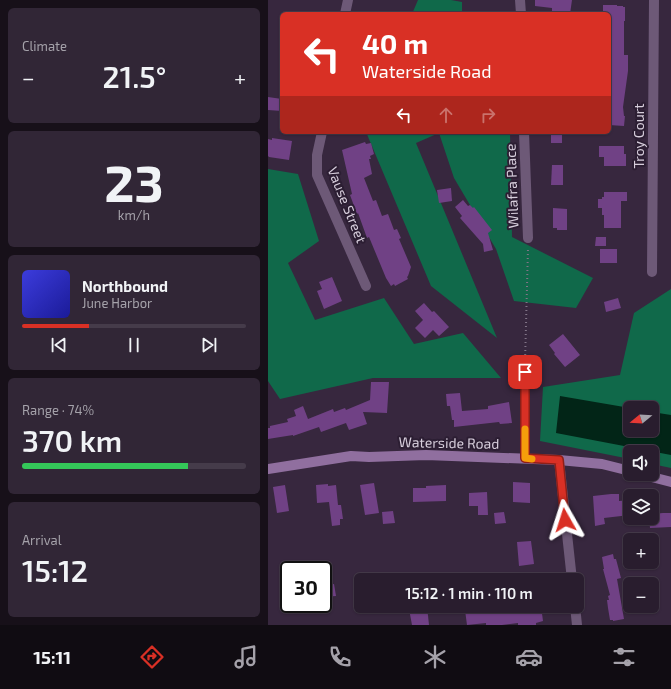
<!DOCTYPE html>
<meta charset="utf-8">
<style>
body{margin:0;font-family:"Exo 2",sans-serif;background:#312636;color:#f1f3f6;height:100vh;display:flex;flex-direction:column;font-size:15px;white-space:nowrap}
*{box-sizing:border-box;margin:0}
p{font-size:13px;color:#a5a2aa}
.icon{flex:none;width:22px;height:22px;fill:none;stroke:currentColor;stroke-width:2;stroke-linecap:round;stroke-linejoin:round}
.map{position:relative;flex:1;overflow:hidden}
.side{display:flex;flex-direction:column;gap:8px;padding:8px;background:#171019;width:268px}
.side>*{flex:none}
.hud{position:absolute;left:12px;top:12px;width:331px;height:122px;border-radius:6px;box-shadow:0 1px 3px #0004,0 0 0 1px #453b4a;background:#d93025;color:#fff;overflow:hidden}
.needle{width:26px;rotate:252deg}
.tools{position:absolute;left:355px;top:401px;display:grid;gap:8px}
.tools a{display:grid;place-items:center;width:36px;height:36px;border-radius:6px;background:#291d2e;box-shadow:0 1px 3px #0004,0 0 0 1px #453b4a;font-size:20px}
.speed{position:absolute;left:12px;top:561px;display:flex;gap:8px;font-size:20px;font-weight:700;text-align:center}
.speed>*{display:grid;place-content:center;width:52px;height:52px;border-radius:50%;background:#291d2e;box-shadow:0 1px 3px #0004,0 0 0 1px #453b4a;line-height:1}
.speed .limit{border:2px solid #111;border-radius:6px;background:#fff;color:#111}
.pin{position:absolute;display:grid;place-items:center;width:34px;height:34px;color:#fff;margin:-17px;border-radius:8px;box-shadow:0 2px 6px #0006}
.me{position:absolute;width:44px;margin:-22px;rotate:354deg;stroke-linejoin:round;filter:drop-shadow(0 0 3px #0008)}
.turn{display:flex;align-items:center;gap:14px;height:84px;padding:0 16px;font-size:18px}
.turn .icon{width:52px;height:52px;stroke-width:2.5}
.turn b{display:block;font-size:28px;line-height:34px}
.lanes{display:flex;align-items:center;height:38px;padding:0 16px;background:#0003;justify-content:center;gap:20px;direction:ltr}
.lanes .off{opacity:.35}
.big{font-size:30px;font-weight:600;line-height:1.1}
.side .card{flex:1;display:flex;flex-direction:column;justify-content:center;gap:6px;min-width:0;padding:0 14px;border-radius:6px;background:#312636}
.side .dial{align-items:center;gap:0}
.dial b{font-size:52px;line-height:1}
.song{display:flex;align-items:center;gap:12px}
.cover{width:48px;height:48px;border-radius:6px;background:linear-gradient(135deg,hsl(240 70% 55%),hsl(240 70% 35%))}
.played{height:4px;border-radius:2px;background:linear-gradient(90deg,#d93025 30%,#453b4a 30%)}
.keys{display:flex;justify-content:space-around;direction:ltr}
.heat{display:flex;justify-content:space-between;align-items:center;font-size:22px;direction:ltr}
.charge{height:6px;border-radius:3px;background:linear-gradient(90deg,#34c759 74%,#453b4a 0)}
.trip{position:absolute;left:86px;top:573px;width:230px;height:40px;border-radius:6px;background:#291d2e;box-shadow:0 1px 3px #0004,0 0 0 1px #453b4a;font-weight:600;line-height:40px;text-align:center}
.dock{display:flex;height:64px;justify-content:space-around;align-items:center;background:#100c12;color:#a5a2aa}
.dock .icon{width:28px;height:28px}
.dock .active{color:#d93025}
.dock b{font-size:18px;color:#f1f3f6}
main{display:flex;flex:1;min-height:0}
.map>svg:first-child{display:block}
.forest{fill:#10694a;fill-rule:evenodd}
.water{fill:#022517}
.building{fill:#704185}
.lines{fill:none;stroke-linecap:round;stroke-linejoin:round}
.path{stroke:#817487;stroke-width:2;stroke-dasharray:1 3;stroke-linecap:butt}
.street{stroke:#6d5977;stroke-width:10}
.secondary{stroke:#906f9f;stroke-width:10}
.route-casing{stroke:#8d1f18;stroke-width:10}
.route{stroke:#d93025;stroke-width:7}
.slow{stroke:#f59e0b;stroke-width:7}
.labels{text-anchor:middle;stroke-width:4;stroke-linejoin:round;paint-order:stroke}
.street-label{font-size:14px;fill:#d7cedc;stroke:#2c1e33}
</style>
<main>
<section class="side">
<div class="card"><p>Climate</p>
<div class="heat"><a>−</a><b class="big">21.5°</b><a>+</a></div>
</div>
<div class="card dial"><b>23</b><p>km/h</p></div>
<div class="card">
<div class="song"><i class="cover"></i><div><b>Northbound</b><p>June Harbor</p></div></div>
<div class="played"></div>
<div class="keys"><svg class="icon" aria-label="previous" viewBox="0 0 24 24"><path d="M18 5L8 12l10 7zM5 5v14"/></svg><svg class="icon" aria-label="pause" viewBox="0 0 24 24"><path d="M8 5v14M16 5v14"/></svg><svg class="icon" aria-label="next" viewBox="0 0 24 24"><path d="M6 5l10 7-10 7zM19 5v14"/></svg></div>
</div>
<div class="card"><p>Range · 74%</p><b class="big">370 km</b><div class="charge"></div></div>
<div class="card"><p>Arrival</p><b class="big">15:12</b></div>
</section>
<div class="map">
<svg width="403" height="625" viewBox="0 0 403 625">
<rect width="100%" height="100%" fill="#37273e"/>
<g class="forest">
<path d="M150,0H183L194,2V14H144Z"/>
<path d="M98,132H242L244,237L325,278L308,308L246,301L228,249L186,178L171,133L148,143L229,338L163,286Z"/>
<path d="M0,169L30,174L51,241L20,263L47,320L116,298L146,344L195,333L233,378H105L12,399L0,381Z"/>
<path d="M403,289V468L384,464V452H362V459L272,441L275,387L352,375L366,313ZM362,408H384V430H362Z"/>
</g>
<path class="water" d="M292,396L362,408V430H384V412L403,415V455L288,433Z"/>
<g class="building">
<path d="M267,0H304L302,14L284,13V8L267,6Z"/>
<path d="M335,5H349V6H355V7H357V21H356V55H360V71L355,107L356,116H357L356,126L341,125V14H335Z"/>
<path d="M0,97L14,99V111L0,110Z"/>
<rect x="283" y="132" width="11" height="11"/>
<path d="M4,138L24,141L21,160L1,157L0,156V139L4,140Z"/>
<path d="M97,142L98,144L103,143L106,154L102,156L103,159H101L104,174L96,178L105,201L108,200L114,216L120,214L126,230L129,229L133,238L131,239L143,267L140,276L139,277L140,279L127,286L126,284L123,286L118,278L101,237L99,238L90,213L89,214L82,195L84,194L74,150Z"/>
<path d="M331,146H356V154H358V166H336V157H331Z"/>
<path d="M284,165H295V185H283Z"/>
<path d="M183,188L184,201L171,203L169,190Z"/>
<path d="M336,192H359V201H353V228H336V215H334V208H330V199H334V197H336Z"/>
<path d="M195,200L200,206L202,205L205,208L206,207L224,230L220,233L225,250L216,252L215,244L192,218L194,216L187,207Z"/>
<path d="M285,208L299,209V230H289V228H285Z"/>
<path d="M328,237H338V246H327Z"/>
<rect x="332" y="249" width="17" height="14"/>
<path d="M64,277L74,301L56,309L49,291L54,289L51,282Z"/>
<path d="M350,298L353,308L338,312L336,302Z"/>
<path d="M156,303L164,312L166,311L181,327L171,336L165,330L157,338L147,328L155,320L147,311Z"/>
<path d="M295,334L312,355L297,367L286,354L287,353L281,345Z"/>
<path d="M103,382H121L119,413L95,412L99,424L81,430L78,423L53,432L51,427L25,436V435L0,439V428H2V426L20,422L19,419L28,416L26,410L35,406L40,419L65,409L66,412L77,408L78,410L102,400Z"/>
<path d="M192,393L194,411L220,409V406L241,402L244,423L232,424L231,422L186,427V420H184L182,406H179L178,394Z"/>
<path d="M245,482L262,483V503L245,502Z"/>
<path d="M106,483L111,513L97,515L92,485Z"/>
<path d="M60,484V486L68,485L70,505H73L75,519H72V525L64,526L61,502L49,503L48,485Z"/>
<path d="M17,485L21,511L9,513L5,487Z"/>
<path d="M178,485V501L145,502V488H158V486Z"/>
<path d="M219,492L220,515H210V506H201V493Z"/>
<path d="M343,494H351V501L362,500V515L336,518L337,524L327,526L325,496Z"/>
<path d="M125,511L127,523L115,524L114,512Z"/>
<path d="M236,512L238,523L227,524L226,513Z"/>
<path d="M395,513H403V527L382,528L381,518H384V514Z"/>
<path d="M263,541L266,564L251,566L249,542Z"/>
<path d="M345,554L346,559H348L353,578L349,579L356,619L345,621V620H342L340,608L339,600H341L340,596L342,595L335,569H336L334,557Z"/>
<path d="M66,584L68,596L55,597V585Z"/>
<path d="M159,606L161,625H144L141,609Z"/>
<path d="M218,606H273L275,621L268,623V625H250V623L234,625H218V623L199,625L197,610Z"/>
</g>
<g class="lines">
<path class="path" d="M257,363L260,248"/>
<g class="street">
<path d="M252,0L253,14"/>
<path d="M77,14L80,0"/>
<path d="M54,132L49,155V175L98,286"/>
<path d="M256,132L260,238"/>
<path d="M384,272L386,0"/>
<path d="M257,373V458"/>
<path d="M291,460L304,580"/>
<path d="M307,606L309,625"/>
</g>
<g class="secondary">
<path d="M0,469L83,456L101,457L158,455L291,460L334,464L362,471"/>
<path d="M372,474L403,482"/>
</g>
</g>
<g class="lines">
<defs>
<path id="route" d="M257,372V458L291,460L297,520"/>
</defs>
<use href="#route" class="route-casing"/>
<use href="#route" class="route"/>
<path class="slow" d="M257,429V458L264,459"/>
</g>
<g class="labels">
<g class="street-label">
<text transform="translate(371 136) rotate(-90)" y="5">Troy Court</text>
<text transform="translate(244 186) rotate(-92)" y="5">Wilafra Place</text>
<text transform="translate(79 205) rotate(68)" y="5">Vause Street</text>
<text transform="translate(181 443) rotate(1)" y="5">Waterside Road</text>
</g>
</g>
</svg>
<div class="tools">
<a><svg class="needle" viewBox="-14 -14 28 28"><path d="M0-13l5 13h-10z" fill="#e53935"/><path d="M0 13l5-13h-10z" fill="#a5a2aa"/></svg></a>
<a><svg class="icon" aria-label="sound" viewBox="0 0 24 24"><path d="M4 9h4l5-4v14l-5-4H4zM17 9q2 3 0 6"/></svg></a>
<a><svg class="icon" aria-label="layers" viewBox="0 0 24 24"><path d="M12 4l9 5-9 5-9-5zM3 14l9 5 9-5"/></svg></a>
<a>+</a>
<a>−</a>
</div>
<div class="speed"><div class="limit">30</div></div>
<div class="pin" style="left:257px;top:372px;background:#d93025"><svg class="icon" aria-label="arrive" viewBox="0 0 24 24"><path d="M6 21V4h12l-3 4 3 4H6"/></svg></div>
<svg class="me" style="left:297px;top:520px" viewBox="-20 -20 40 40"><path d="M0-17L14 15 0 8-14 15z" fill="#d93025" stroke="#fff" stroke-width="4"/></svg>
<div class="trip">15:12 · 1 min · 110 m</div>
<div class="hud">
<div class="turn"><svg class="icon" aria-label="left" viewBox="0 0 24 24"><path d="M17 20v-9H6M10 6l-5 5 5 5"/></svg><div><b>40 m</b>Waterside Road</div></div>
<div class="lanes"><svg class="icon" aria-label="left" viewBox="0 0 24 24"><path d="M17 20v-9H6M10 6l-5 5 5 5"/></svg><svg class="icon off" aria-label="ahead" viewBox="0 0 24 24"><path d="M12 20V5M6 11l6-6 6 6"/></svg><svg class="icon off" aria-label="right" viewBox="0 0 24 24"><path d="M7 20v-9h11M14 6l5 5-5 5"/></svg></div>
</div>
</div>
</main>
<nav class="dock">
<b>15:11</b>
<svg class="icon active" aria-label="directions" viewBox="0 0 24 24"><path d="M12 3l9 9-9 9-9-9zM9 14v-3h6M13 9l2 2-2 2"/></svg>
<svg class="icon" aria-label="music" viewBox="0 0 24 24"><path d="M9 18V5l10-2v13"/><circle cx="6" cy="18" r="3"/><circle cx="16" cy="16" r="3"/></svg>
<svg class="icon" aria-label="phone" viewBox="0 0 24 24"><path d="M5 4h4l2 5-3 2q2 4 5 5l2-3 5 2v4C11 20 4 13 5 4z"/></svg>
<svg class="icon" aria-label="climate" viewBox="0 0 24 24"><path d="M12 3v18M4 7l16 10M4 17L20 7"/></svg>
<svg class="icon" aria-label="car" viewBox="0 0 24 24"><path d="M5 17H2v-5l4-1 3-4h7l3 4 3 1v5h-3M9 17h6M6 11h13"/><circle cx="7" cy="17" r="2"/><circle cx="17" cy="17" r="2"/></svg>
<svg class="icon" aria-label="filters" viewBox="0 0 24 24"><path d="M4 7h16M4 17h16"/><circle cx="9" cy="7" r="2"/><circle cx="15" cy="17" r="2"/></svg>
</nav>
